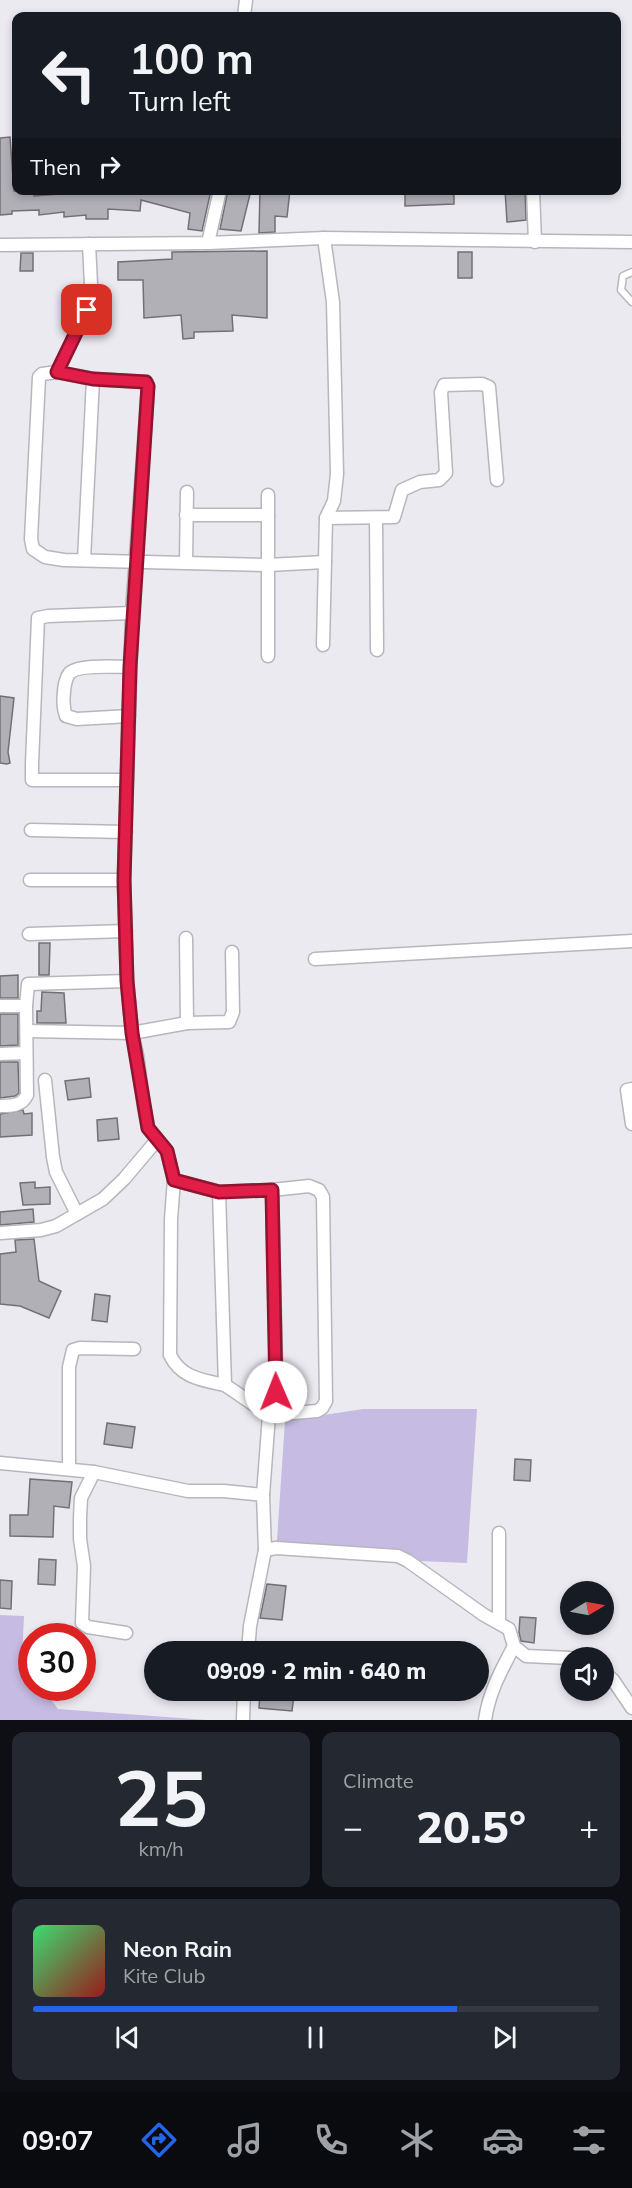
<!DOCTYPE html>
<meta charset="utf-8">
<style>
body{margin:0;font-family:Mulish,sans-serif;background:#242831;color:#f1f3f6;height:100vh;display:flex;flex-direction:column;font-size:22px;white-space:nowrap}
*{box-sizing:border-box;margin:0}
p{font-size:20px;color:#9ea1a6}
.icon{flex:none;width:33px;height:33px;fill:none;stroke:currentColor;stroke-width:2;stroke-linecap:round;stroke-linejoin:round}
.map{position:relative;height:1720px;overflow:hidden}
.sheet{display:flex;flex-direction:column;gap:12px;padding:12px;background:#0d0f14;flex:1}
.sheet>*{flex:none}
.guide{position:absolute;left:12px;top:12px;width:609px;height:183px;border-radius:12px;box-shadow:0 3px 9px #0003;background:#171b24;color:#f1f3f6;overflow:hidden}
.needle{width:39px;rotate:80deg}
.controls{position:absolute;left:560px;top:1581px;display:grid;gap:12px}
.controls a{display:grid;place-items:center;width:54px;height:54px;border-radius:50%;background:#171b24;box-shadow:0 3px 9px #0003;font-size:30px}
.speed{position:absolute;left:18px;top:1623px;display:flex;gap:12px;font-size:30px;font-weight:700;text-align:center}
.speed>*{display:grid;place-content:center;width:78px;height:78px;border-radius:50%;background:#171b24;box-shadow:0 3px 9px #0003;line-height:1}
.speed .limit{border:9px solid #d22;background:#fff;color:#111}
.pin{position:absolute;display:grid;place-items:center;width:51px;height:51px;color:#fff;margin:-26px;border-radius:12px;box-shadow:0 3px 9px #0006}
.me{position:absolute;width:66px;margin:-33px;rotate:359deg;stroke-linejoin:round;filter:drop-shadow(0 0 4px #0008)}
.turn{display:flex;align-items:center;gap:21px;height:126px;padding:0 18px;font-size:27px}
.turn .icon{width:78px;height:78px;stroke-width:2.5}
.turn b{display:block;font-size:42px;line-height:51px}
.then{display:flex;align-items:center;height:57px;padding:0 18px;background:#0003;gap:12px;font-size:22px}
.big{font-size:45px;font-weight:800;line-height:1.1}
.sheet .card{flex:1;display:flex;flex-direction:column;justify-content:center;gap:9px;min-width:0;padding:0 21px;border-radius:12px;background:#242831}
.sheet .dial{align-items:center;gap:0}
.dial b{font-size:78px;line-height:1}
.song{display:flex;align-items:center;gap:18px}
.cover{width:72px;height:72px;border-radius:9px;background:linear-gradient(135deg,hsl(140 70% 55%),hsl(0 70% 35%))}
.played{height:6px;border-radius:3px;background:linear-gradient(90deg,#2563eb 75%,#363941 75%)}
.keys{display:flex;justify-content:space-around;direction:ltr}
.heat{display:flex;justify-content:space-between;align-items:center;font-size:33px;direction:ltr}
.sheet .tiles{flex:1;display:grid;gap:12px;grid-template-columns:1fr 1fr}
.card:last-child{grid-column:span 2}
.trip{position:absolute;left:144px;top:1641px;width:345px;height:60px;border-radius:30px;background:#171b24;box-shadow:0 3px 9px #0003;font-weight:800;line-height:60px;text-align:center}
.dock{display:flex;height:96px;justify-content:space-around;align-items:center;background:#090b0e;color:#9ea1a6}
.dock .icon{width:42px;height:42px}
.dock .current{color:#2563eb}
.dock b{font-size:27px;color:#f1f3f6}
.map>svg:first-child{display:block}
.green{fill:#c6bbe2}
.building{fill:#b2b0b7;stroke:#727076;stroke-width:1.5}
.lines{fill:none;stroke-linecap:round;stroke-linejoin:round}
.service-casing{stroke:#b7b6bc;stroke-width:9}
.minor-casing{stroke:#b7b6bc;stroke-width:15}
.service{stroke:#fff;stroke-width:6}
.minor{stroke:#fff;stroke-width:12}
.route-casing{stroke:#92132f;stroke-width:15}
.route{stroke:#e11d48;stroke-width:10}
</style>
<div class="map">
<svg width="632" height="1720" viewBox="0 0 632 1720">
<rect width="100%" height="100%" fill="#eceaf1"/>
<g class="green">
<path d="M363,1409H477L467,1563L276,1555L285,1421Z"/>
<path d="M0,1615L24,1616L22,1658L31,1671L32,1688H43L58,1709L207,1720H0Z"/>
</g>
<g class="building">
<path d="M10,137L14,191H34V196L87,192V190H211L202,231L188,229L190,213L141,200L140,211L108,209V219H86V215L64,217V212L39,215V210L12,211V214L0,215V138Z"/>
<path d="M228,190L250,194L241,231L220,229Z"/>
<path d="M260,190H290L287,217L275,216V232L259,233Z"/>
<path d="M405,190H454V204L405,206Z"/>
<path d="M505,190H525L526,220L507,222Z"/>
<path d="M267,251V318L232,315L233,331L194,332V338L183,339L181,315L144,318L143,280H118V262L172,259V252Z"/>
<rect x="458" y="252" width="14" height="26"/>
<path d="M21,253H33V271H20Z"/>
<path d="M0,696L14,698L8,752L10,763L7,764L0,763Z"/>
<path d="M39,943H50L49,975H39Z"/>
<path d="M18,975V998H0V976Z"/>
<path d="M42,992L64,993L66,1023H37V1011H41Z"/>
<path d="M0,1014H18V1045L0,1046Z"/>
<path d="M0,1062H18L19,1093L15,1096L0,1098Z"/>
<path d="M89,1078L91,1097L68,1100L65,1081Z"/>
<path d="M23,1110L24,1114L32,1113V1135L0,1137V1114Z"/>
<path d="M117,1118L119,1139L98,1141L97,1120Z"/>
<path d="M35,1182V1188L50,1187V1204L23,1205L20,1183Z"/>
<path d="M33,1209L34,1222L0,1225V1212Z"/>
<path d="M34,1239L39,1281L61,1291L49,1318L20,1306L0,1304V1254L16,1252L15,1240Z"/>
<path d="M95,1294L110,1296L107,1322L92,1320Z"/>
<path d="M107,1423L135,1427L132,1448L104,1444Z"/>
<path d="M515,1459L531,1460L530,1481L514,1480Z"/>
<path d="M30,1479L72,1482L69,1508L54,1506L53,1537L10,1536V1515H28Z"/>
<path d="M39,1559L56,1560L55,1585L38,1584Z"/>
<path d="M0,1580L12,1581L11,1609L0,1608Z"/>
<path d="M267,1584L286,1586L282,1620L260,1618Z"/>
<path d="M520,1617L536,1618L534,1643L521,1641L519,1632Z"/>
<path d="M260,1692L294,1695L292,1711L259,1708Z"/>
</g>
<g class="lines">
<defs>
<path id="service" d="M632,272L623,276L621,290L632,302"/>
<g id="minor">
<path d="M244,16L246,0"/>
<path d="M533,190L535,242"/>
<path d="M208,243L220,190"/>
<path d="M89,244L91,285L87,310L57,372L42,374L39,377L31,539L33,549L45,557L64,560L268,565L325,562"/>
<path d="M0,245L208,243L324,238L632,242"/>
<path d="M57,372L93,379L146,382L148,386L132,613L124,880L127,981L132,1033L137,1055L144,1107L148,1128L167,1151L174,1180L171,1219L170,1355C181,1378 202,1380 225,1385"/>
<path d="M186,515H268"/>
<path d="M326,518L394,517L402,490L420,482L439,480L446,473L441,392L444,385L482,384L489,387L497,480"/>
<path d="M376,518L377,650"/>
<path d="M84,560L93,379"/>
<path d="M186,562L187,492"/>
<path d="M323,645L326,518L334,501L337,474L333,302L324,238"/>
<path d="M268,656V495"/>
<path d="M129,716L77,719L66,716C63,708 63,700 64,692C64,687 66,678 69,674C76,664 118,667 130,667"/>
<path d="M127,780H32V764L38,618L48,616L132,613"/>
<path d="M31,830L126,832"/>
<path d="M30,880H124"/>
<path d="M29,934L126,931"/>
<path d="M186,938L187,1023"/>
<path d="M315,959L632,941"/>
<path d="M0,1006H26"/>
<path d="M27,1031L132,1033L187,1023L229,1022L233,1012L232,952"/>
<path d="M0,1054L26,1053"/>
<path d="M45,1080L53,1157L56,1172L77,1214"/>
<path d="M632,1089L627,1090L632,1124"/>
<path d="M0,1106C11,1106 22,1106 27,1095L26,1006L28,984L127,981"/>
<path d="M174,1180L219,1192L272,1190L309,1186L319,1190L323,1197L326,1401L322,1408L317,1411L269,1415L263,1495"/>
<path d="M272,1190L277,1414"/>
<path d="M219,1192L225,1385L269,1415"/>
<path d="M0,1233L41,1230L56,1226L103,1199L124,1179L157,1140"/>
<path d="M0,1463L94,1472L188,1491H224L263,1495L265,1550L276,1548L398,1556L408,1561L484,1615L509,1629L514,1646L526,1656L570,1658"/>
<path d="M69,1469V1367L73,1350L80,1348L134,1349"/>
<path d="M94,1472L81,1498L80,1518V1539L84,1566L82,1623L88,1627L126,1633"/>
<path d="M499,1533V1623"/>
<path d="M248,1652L250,1626L265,1550"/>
<path d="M603,1671L613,1680L632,1708"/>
<path d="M243,1720L244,1690"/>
<path d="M485,1720C489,1692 501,1671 514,1646"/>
</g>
</defs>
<use href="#service" class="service-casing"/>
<use href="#minor" class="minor-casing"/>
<use href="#service" class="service"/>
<use href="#minor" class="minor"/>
</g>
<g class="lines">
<defs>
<path id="route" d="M87,310L57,372L93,379L146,382L148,386L130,667L124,880L127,981L132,1033L148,1128L167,1151L174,1180L219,1192L272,1190L276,1392"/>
</defs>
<use href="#route" class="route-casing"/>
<use href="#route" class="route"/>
</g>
</svg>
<div class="controls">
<a><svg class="needle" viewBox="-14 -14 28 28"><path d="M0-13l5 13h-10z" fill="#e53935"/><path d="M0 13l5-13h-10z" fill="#9ea1a6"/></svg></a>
<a><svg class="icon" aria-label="sound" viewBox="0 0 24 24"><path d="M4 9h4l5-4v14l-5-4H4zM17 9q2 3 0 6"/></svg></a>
</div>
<div class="speed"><div class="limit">30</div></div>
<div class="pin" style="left:87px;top:310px;background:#d93025"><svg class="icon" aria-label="arrive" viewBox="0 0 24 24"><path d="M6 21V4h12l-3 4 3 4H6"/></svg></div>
<svg class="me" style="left:276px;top:1392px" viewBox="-20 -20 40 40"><circle r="19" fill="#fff"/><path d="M0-13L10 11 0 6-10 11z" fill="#e11d48"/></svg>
<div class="trip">09:09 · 2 min · 640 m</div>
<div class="guide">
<div class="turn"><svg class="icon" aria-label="left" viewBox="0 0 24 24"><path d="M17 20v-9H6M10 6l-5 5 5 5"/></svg><div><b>100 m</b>Turn left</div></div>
<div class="then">Then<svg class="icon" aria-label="right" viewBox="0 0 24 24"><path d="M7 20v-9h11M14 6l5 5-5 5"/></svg></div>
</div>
</div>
<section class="sheet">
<div class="tiles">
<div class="card dial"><b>25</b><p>km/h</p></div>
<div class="card"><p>Climate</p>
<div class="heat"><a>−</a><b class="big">20.5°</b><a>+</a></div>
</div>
<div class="card">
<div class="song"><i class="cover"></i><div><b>Neon Rain</b><p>Kite Club</p></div></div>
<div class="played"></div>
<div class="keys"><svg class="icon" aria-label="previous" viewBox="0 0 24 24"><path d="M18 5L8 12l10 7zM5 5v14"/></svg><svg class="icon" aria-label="pause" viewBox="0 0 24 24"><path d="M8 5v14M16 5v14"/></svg><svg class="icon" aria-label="next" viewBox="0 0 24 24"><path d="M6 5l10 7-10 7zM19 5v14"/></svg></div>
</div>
</div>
</section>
<nav class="dock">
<b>09:07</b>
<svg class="icon current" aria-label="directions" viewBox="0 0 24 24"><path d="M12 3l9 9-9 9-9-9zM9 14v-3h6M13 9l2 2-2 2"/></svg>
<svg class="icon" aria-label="music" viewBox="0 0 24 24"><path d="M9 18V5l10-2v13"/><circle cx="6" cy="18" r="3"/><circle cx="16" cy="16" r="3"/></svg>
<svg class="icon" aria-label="phone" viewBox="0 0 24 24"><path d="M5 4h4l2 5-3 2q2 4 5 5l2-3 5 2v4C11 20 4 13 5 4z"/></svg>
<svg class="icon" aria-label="climate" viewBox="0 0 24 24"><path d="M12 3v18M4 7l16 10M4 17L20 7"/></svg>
<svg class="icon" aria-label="car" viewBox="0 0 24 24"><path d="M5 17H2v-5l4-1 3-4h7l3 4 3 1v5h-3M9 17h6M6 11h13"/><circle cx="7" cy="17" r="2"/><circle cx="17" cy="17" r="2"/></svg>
<svg class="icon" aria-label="filters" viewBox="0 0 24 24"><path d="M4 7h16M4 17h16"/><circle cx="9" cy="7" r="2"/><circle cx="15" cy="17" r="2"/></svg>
</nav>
